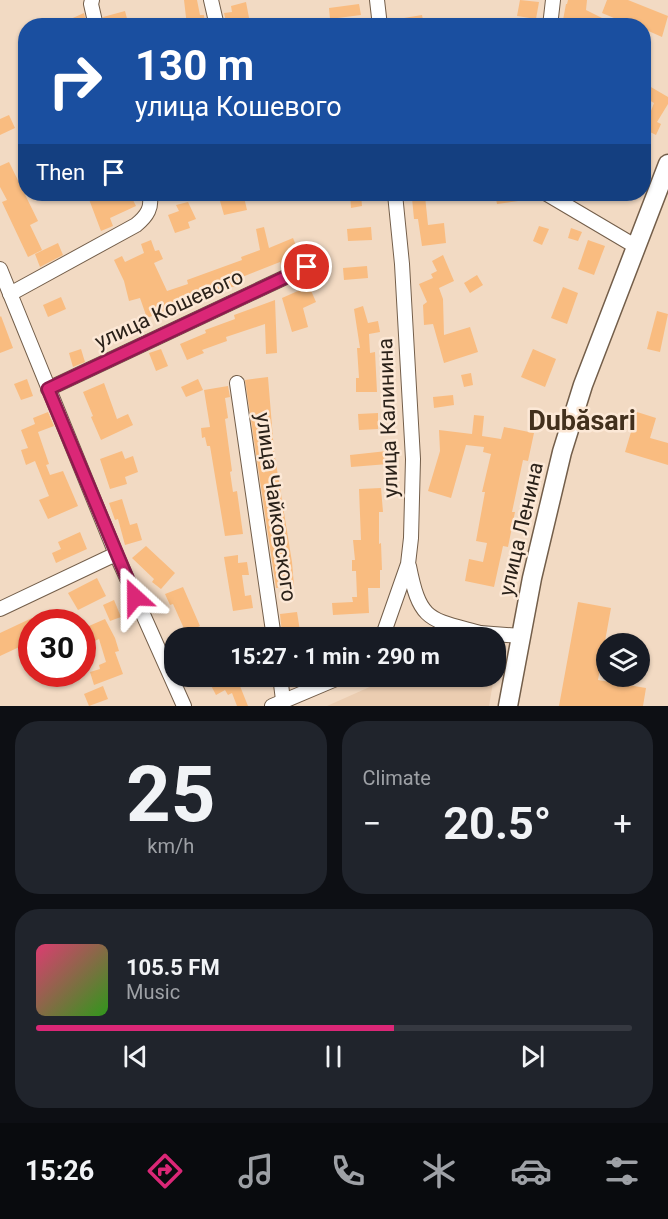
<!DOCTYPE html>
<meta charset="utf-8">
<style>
body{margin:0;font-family:Roboto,sans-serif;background:#20242c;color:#f1f3f6;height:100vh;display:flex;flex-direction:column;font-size:22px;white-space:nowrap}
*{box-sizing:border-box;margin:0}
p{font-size:20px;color:#9ea1a6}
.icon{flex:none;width:33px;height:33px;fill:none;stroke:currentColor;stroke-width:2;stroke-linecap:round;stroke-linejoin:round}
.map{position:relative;height:706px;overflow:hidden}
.panel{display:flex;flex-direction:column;gap:15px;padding:15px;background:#0d0f14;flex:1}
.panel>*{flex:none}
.banner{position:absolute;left:18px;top:18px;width:633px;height:183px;border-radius:24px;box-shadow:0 2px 4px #0004;background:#1a4fa0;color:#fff;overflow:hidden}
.fabs{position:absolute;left:596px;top:633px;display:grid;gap:12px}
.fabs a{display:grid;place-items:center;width:54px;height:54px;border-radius:50%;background:#171b24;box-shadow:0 2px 4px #0004;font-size:30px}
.speed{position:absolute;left:18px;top:609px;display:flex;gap:12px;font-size:30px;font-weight:700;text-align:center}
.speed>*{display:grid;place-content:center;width:78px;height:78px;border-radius:50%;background:#171b24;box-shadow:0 2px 4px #0004;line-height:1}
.speed .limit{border:9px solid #d22;background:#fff;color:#111}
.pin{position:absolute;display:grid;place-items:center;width:51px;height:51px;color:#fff;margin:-26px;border:3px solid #fff;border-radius:50%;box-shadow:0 2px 6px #0007}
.me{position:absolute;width:66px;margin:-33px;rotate:336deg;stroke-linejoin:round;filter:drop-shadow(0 0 4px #0008)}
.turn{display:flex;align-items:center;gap:21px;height:126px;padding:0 18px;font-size:27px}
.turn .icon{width:78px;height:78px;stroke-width:2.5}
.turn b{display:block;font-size:42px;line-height:51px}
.then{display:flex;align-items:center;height:57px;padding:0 18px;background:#0003;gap:12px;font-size:22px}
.big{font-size:45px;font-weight:700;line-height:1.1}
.panel .tile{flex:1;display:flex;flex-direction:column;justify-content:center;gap:9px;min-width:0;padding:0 21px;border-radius:24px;background:#20242c}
.panel .dial{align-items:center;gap:0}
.dial b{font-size:78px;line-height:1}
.song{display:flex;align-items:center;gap:18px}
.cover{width:72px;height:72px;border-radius:9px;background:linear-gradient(135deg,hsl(340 70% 55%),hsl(110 70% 35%))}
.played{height:6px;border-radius:3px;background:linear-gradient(90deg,#db2777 60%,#363941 60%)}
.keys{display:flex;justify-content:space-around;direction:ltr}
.heat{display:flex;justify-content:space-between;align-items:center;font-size:33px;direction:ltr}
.panel .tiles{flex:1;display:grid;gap:15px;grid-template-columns:1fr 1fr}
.tile:last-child{grid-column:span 2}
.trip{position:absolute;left:164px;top:627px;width:342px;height:60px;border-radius:24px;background:#171b24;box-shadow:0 2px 4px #0004;font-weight:700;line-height:60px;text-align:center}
.dock{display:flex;height:96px;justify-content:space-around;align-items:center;background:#090b0e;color:#9ea1a6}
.dock .icon{width:42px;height:42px}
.dock .on{color:#db2777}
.dock b{font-size:27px;color:#f1f3f6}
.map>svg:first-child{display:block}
.built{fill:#ebcdb1}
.building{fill:#f9bc80}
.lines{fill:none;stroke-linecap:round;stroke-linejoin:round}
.minor-casing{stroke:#735e4a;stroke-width:16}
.tertiary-casing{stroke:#735e4a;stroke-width:21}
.minor{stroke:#fff;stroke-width:14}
.tertiary{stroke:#fff;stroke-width:18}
.route-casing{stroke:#8e194d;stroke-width:15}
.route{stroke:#db2777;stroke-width:10}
.labels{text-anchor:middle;stroke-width:5;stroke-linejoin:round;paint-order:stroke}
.street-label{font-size:21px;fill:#2a2119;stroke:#fce8d6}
.district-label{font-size:27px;font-weight:bold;fill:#42301d;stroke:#fce8d6}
</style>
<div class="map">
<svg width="668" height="706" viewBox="0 0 668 706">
<rect width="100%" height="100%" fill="#f2dac3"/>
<path class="built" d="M392,677V676L494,677L489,706H327Z"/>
<g class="building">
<path d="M184,0H197L200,15H204L205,26H187Z"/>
<path d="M520,0L539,2L536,19L517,16Z"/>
<path d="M568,0H587L586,10L602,18L599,26L584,19L583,24L563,20L566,4H567Z"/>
<path d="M607,0H628L668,16L662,37L644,29V26H633L602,13Z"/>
<path d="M246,2L250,23L227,26L224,13L232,12L231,6Z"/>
<path d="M359,4L361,15L330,19L329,8Z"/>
<path d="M125,11L129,26H105L103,17Z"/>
<path d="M84,13L87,26H57V25Z"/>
<path d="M422,15L424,26H392V20Z"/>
<path d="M644,83L668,97V104L657,122L661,124L656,135L644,129L654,103L644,97Z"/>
<path d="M9,115L15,128L0,135V119Z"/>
<path d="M9,162L38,221L30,225L42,250L28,257L2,202L7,200L0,187V166Z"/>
<path d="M87,194H100L103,199L116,194H130L136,206L110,218L113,226L101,231Z"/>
<path d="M218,194H231L233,200L244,197L247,210L224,215Z"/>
<path d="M350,194H361L362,206L351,208Z"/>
<path d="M495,194H532V199L497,204Z"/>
<path d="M425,196L428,225L444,223L446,243L422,246L418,219H414L412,198Z"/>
<path d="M188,202L196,219L188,222L190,228L175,233L168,215L179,211L176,205Z"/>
<path d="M539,226L549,229L542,245L533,241Z"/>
<path d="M264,227L269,248L293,238L301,258L281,265L280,262L237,279L239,285L226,289L225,287L147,318L140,298L129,301L124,281L114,260L122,256L125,262L144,253L141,244L151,240L155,251L159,250L163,259L154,263L167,291L188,284L187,280L242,260L241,257L260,250L256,229Z"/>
<path d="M371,227L372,240L348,241L347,229Z"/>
<path d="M571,228L582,232L578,241L568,238Z"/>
<path d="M588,240L605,246L594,275L578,269Z"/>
<path d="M58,243L63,255L40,267L35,254Z"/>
<path d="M443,255L454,281L439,288L443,299L444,335L470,327L478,352L444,363L433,324L424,325L423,305L427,302L419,284L433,278L431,274L437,271L432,261Z"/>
<path d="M367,266L368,278L344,280L343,268Z"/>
<path d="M477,275L483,285L470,293L464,283Z"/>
<path d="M309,286L316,302L303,308L308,327L292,332L282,298Z"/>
<path d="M563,287L578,293L567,324L551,318Z"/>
<path d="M61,297L66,309L48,317L43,305Z"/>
<path d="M275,300L277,353L266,354L265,324L226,337L227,341L202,350L204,353L187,360L180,344L206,333L205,330L235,319L234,315Z"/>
<path d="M363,306L368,323L378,321L380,332L369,334L370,353L375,352L377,392H356V378H359L357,348H360L354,309Z"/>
<path d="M657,311L668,314L660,352L647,349Z"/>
<path d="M1,316L13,348L0,353V317Z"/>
<path d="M81,349L85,362L73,367L69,353Z"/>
<path d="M161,349L168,366L156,371L149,353Z"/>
<path d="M533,349L556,359L545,387L521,377Z"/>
<path d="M471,373L473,385L464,387L461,375Z"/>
<path d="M268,377L274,451L292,562L294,586L276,588L245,380Z"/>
<path d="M27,379L33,396L21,400L14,384Z"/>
<path d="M198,379L203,390L186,397L181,387Z"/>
<path d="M104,383L117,419L128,414L133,425L101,440L91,417L93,416L83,392Z"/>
<path d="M228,386L230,397L225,398L228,418L225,419L232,471L230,472L233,492L237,491L243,534L225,536L210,446H207L205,437L202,438L201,428L210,427L204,390Z"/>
<path d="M453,395L454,405L434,408L433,397Z"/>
<path d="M48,412L54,426L38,432L49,464L46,465L50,475L63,471L78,506L48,519L39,500L49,496L35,461L26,465L21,450L28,448L21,430L35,424L33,418Z"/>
<path d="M637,412L656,418L650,438L668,443V465L625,452Z"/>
<path d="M378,413V429L359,430L358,414Z"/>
<path d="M474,415L484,416L482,436L501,439L504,427L534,433L528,461L523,460L512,512H515L508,547L503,546L494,587L465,581L469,559L483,562L487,543L476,541L485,492H482L491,454L483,452L484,447L466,445L451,498L428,491L440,451L439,430L472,434Z"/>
<path d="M122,451L125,459L133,456L138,472L125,477L127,484L110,489L100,459Z"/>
<path d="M387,451L388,464L351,467L350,455Z"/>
<path d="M381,488L383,512H379V544L381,543L382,570H380V588H368L369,613L333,615L332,603L353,602L352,597H357L356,571H352V560H355L353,540H361L359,489Z"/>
<path d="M122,499L130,525L137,523L142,540L125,545L118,519L115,520L109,503Z"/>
<path d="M80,532L87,549L56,563L52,553L61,549L58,542Z"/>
<path d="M146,546L175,573L161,589L152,582L154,579L132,558Z"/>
<path d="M238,555V563L247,562L249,575H242L245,596L251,595L253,608L233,611L224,557Z"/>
<path d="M97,578L106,596L78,610L68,593Z"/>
<path d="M183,587L200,626L186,633L173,604L170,605L165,594Z"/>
<path d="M114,600L121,617L110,621L103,605Z"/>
<path d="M578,602L611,608L598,680L646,688L643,706H559Z"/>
<path d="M297,612L300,631L282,633L280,614Z"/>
<path d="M32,618V641L0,656V633Z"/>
<path d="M105,619L115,638L119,651L115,652L123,674L94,685L90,672L100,669L99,665L106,662L99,639L88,644L82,629Z"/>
<path d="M259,627L260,638H226V631Z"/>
<path d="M206,676H259L240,686L248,706H237L232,693L228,695L225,690L216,695Z"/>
<path d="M103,686L108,699L89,706L84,694Z"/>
</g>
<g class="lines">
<defs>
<g id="minor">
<path d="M92,0L91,4L96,26"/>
<path d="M211,0L217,26"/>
<path d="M377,0L380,26"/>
<path d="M550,26L553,0"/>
<path d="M547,194L635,246"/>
<path d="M0,269L116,554L184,706"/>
<path d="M10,294L136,225C147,216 153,207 149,194"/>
<path d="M237,383L274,638"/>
<path d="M48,389L307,267"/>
<path d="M409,566C420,622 429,619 480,633"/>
<path d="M0,609L116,554"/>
<path d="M472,635L480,633L521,636"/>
<path d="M382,638L408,564L411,538L413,459L402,264L395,194"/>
<path d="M280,676L283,700"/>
<path d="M272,706L343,676"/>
</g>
<path id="tertiary" d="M508,706L532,578L562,452L583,385L668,164"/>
</defs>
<use href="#minor" class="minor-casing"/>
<use href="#tertiary" class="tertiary-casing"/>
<use href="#minor" class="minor"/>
<use href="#tertiary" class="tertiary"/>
</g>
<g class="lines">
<defs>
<path id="route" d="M135,597L48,389L307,267"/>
</defs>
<use href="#route" class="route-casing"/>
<use href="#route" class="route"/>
</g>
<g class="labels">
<g class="street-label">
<text transform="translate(169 309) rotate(-25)" y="7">улица Кошевого</text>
<text transform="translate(388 418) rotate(-92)" y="7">улица Калинина</text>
<text transform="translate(276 507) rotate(82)" y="7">улица Чайковского</text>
<text transform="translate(521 529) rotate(-77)" y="7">улица Ленина</text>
</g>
<g class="district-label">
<text x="582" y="430">Dubăsari</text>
</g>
</g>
</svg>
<div class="fabs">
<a><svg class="icon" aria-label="layers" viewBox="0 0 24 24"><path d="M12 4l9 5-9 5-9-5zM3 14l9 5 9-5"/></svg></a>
</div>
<div class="speed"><div class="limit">30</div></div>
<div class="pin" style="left:307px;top:267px;background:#d93025"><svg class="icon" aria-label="arrive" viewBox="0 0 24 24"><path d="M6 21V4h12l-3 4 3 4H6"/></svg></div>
<svg class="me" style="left:135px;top:597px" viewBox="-20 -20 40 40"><path d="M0-17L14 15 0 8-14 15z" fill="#db2777" stroke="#fff" stroke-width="4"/></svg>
<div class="trip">15:27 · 1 min · 290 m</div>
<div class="banner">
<div class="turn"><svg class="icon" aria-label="right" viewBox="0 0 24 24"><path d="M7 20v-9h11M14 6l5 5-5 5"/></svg><div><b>130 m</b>улица Кошевого</div></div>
<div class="then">Then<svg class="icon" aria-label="arrive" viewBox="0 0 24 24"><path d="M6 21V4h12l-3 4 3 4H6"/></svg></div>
</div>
</div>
<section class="panel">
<div class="tiles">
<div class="tile dial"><b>25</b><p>km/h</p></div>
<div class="tile"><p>Climate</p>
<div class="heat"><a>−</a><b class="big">20.5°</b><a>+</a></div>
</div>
<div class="tile">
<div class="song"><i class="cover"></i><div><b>105.5 FM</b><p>Music</p></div></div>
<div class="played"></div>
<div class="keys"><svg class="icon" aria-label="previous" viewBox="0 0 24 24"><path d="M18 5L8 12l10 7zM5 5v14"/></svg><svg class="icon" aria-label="pause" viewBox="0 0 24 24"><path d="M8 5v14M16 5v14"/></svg><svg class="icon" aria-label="next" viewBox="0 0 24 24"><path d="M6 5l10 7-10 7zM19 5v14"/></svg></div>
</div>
</div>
</section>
<nav class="dock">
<b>15:26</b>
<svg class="icon on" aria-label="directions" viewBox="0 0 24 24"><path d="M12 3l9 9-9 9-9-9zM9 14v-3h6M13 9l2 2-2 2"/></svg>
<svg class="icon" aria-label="music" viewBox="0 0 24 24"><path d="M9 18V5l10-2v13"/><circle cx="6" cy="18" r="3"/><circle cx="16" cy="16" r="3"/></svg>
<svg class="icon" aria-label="phone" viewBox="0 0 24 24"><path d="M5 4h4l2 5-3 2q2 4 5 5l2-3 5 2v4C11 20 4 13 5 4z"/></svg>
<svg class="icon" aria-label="climate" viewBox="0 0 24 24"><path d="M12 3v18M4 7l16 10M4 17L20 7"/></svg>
<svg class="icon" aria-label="car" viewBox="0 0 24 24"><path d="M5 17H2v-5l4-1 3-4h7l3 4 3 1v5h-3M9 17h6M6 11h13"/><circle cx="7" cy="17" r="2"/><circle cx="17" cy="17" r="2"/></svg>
<svg class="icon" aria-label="filters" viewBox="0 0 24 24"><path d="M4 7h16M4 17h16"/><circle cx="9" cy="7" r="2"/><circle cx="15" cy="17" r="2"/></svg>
</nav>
